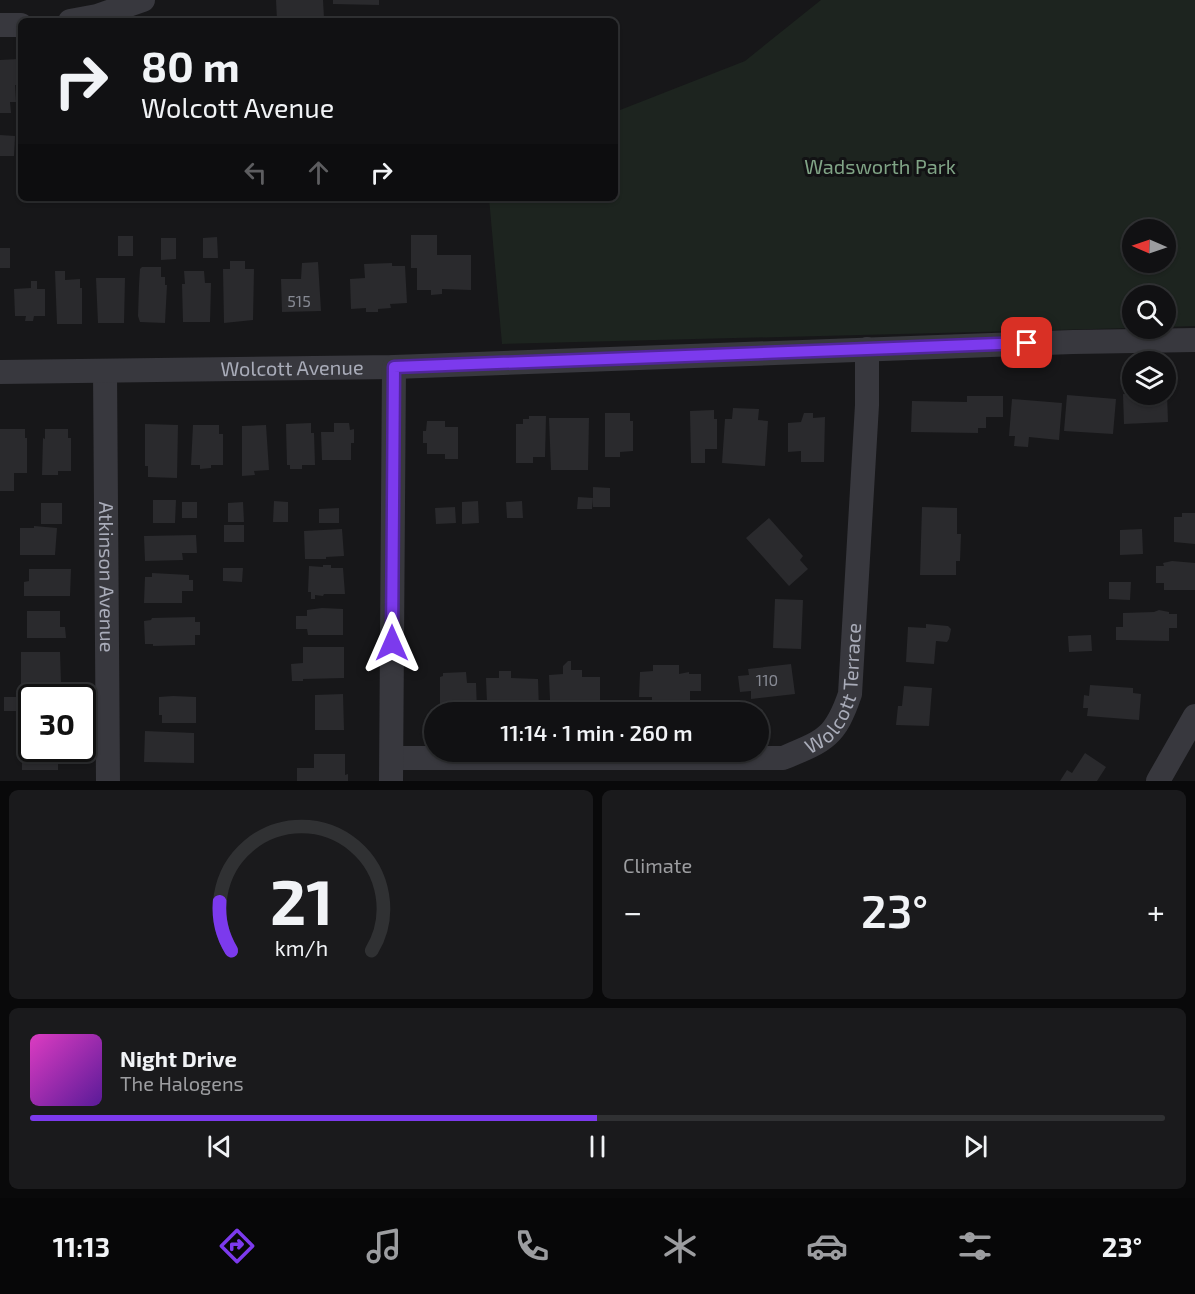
<!DOCTYPE html>
<meta charset="utf-8">
<style>
body{margin:0;font-family:"Exo 2",sans-serif;background:#1a1a1c;color:#f1f3f6;height:100vh;display:flex;flex-direction:column;font-size:22px;white-space:nowrap}
*{box-sizing:border-box;margin:0}
p{font-size:20px;color:#9c9da0}
.icon{flex:none;width:33px;height:33px;fill:none;stroke:currentColor;stroke-width:2;stroke-linecap:round;stroke-linejoin:round}
.map{position:relative;height:781px;overflow:hidden}
.sheet{display:flex;flex-direction:column;gap:9px;padding:9px;background:#09090a;flex:1}
.sheet>*{flex:none}
.guide{position:absolute;left:18px;top:18px;width:600px;height:183px;border-radius:9px;box-shadow:0 2px 4px #0004,0 0 0 2px #303133;background:#111113;color:#f1f3f6;overflow:hidden}
.needle{width:39px;rotate:272deg}
.fabs{position:absolute;left:1122px;top:219px;display:grid;gap:12px}
.fabs a{display:grid;place-items:center;width:54px;height:54px;border-radius:50%;background:#111113;box-shadow:0 2px 4px #0004,0 0 0 2px #303133;font-size:30px}
.speed{position:absolute;left:18px;top:684px;display:flex;gap:12px;font-size:30px;font-weight:700;text-align:center}
.speed>*{display:grid;place-content:center;width:78px;height:78px;border-radius:50%;background:#111113;box-shadow:0 2px 4px #0004,0 0 0 2px #303133;line-height:1}
.speed .limit{border:3px solid #111;border-radius:9px;background:#fff;color:#111}
.pin{position:absolute;display:grid;place-items:center;width:51px;height:51px;color:#fff;margin:-26px;border-radius:12px;box-shadow:0 3px 9px #0006}
.me{position:absolute;width:66px;margin:-33px;rotate:0deg;stroke-linejoin:round;filter:drop-shadow(0 0 4px #0008)}
.turn{display:flex;align-items:center;gap:21px;height:126px;padding:0 24px;font-size:27px}
.turn .icon{width:78px;height:78px;stroke-width:2.5}
.turn b{display:block;font-size:42px;line-height:51px}
.lanes{display:flex;align-items:center;height:57px;padding:0 24px;background:#0003;justify-content:center;gap:30px;direction:ltr}
.lanes .off{opacity:.35}
.big{font-size:45px;font-weight:600;line-height:1.1}
.sheet .tile{flex:1;display:flex;flex-direction:column;justify-content:center;gap:9px;min-width:0;padding:0 21px;border-radius:9px;background:#1a1a1c}
.sheet .dial{align-items:center;gap:0}
.dial svg{height:156px;overflow:visible;fill:none;stroke:#303133;stroke-width:7;stroke-linecap:round;text-anchor:middle}
.dial text{fill:#f1f3f6;stroke:none}
.song{display:flex;align-items:center;gap:18px}
.cover{width:72px;height:72px;border-radius:9px;background:linear-gradient(135deg,hsl(310 70% 55%),hsl(270 70% 35%))}
.played{height:6px;border-radius:3px;background:linear-gradient(90deg,#7c3aed 50%,#303133 50%)}
.keys{display:flex;justify-content:space-around;direction:ltr}
.heat{display:flex;justify-content:space-between;align-items:center;font-size:33px;direction:ltr}
.sheet .tiles{flex:1;display:grid;gap:9px;grid-template-columns:1fr 1fr}
.tile:last-child{grid-column:span 2}
.trip{position:absolute;left:424px;top:702px;width:345px;height:60px;border-radius:30px;background:#111113;box-shadow:0 2px 4px #0004,0 0 0 2px #303133;font-weight:600;line-height:60px;text-align:center}
.menu{display:flex;height:96px;justify-content:space-around;align-items:center;background:#070708;color:#9c9da0}
.menu .icon{width:42px;height:42px}
.menu .on{color:#7c3aed}
.menu b{font-size:27px;color:#f1f3f6}
.map>svg:first-child{display:block}
.green{fill:#1d241f;fill-rule:evenodd}
.building{fill:#2a2a2d}
.lines{fill:none;stroke-linecap:round;stroke-linejoin:round}
.street{stroke:#38383e;stroke-width:24}
.route-casing{stroke:#51269a;stroke-width:15}
.route{stroke:#7c3aed;stroke-width:10}
.labels{text-anchor:middle;stroke-width:6;stroke-linejoin:round;paint-order:stroke}
.number-label{font-size:16px;fill:#888b95}
.park-label{font-size:20px;fill:#80a486;stroke:#121214}
.street-label{font-size:20px;fill:#a9acb9;stroke:#121214}
</style>
<div class="map">
<svg width="1195" height="781" viewBox="0 0 1195 781">
<rect width="100%" height="100%" fill="#171719"/>
<path class="green" d="M821,0H1195V326L1166,327V296H1132V328L502,344L489,198H615V112L745,61ZM1132,230H1166V262H1132Z"/>
<g class="building">
<path d="M276,0H323L324,18L277,20Z"/>
<path d="M333,0H379V5L333,4Z"/>
<path d="M19,59L20,85H15L16,102H10L11,113H0V60Z"/>
<path d="M0,135L15,136L14,156H0Z"/>
<path d="M411,235H437V255H471V290L442,289V294L431,295V290H417V268H411Z"/>
<rect x="118" y="236" width="15" height="20"/>
<path d="M217,237L218,258H203V238Z"/>
<path d="M161,238H176V259L161,260Z"/>
<rect x="0" y="248" width="10" height="20"/>
<path d="M230,261H245V269H254L253,320L224,323L223,269H230Z"/>
<path d="M318,262L321,311L282,312L281,279H301L302,263Z"/>
<path d="M392,263V266H405L407,303L390,304L391,308L378,309V312H366V308L351,309L350,279L365,278L364,264Z"/>
<path d="M142,267H161V277H165V285H167L165,323L140,322L138,316L139,285L140,269Z"/>
<path d="M55,271H65V280L80,279V288H82V324H57Z"/>
<path d="M184,271H204L205,283H211L210,322H183L182,284H185Z"/>
<path d="M96,278H125L124,323H98Z"/>
<path d="M31,281H37V289H45V316H34L33,321H25L26,316H15L14,289L31,288Z"/>
<path d="M1123,394H1167L1168,422L1124,424Z"/>
<path d="M1067,395L1116,399L1113,434L1064,431Z"/>
<path d="M967,396H1003V417H986V428H978V433L911,432L912,401L967,402Z"/>
<path d="M1012,399L1062,403L1059,440L1029,437L1028,447L1014,446L1015,436H1009Z"/>
<path d="M733,408L759,409L758,420L768,421L765,466L722,463L725,419H732Z"/>
<path d="M714,410V419H717V449H705V463H691L690,411Z"/>
<path d="M605,413H630V421H633V451L620,452V457H605Z"/>
<path d="M804,413H813V418L825,417L824,462H801V451L788,452V423L801,422Z"/>
<path d="M529,416H546L545,457H533V463H516V424H523V419H529Z"/>
<path d="M549,418H589L588,470H551Z"/>
<path d="M427,421H445V427H458V459H445V454H427V443H423V431H426Z"/>
<path d="M311,423V433H314L315,465H302V469H290V465H287L286,424Z"/>
<path d="M334,423H349L350,430L354,429V443H351V460H322L321,432H334Z"/>
<path d="M145,424L178,425L177,478L148,477V466H145Z"/>
<path d="M193,425H219V434H223V465H211V468L200,469V465H191Z"/>
<path d="M266,425L269,470L254,471L255,475L242,476V426Z"/>
<path d="M0,429H25V438H27V473H14V491H0Z"/>
<path d="M45,429H68V438H71V471H58V475H42L43,438L45,439Z"/>
<path d="M593,487L610,488V507H593Z"/>
<path d="M578,497L593,498L592,509H577Z"/>
<path d="M153,500H176L175,523H153Z"/>
<path d="M274,501L288,502V522H273Z"/>
<path d="M478,501L479,523L462,524V502Z"/>
<path d="M522,501L523,518H507L506,502Z"/>
<rect x="182" y="502" width="15" height="16"/>
<path d="M243,502L244,522H228V503Z"/>
<rect x="41" y="503" width="21" height="21"/>
<path d="M455,507L456,523L436,524L435,508Z"/>
<path d="M922,507L957,508V534H961L960,561H956V575H920Z"/>
<path d="M339,508V523H319V509Z"/>
<path d="M1182,513H1195V544L1174,542V517H1182Z"/>
<path d="M769,518L803,556L800,560L808,569L789,586L746,538Z"/>
<rect x="224" y="525" width="20" height="17"/>
<path d="M34,526L57,528L55,555H20V528H34Z"/>
<path d="M342,529L344,556L326,557V559H305L304,531Z"/>
<path d="M1142,529L1143,554L1120,555V530Z"/>
<path d="M196,535L197,553H182L183,560L145,561L144,536Z"/>
<path d="M1172,561L1195,563V590H1164V583H1156V566H1164L1163,563Z"/>
<path d="M323,565H331V568H343L345,594H324L323,596L315,595V599H311V592H308L309,566L323,567Z"/>
<path d="M223,568H243L242,582L223,581Z"/>
<path d="M29,569H71L70,596H24V582L29,581Z"/>
<path d="M152,573L189,575V580H193V591H182V603H144L145,577H152Z"/>
<path d="M1109,582H1131L1130,600L1109,599Z"/>
<path d="M775,599L803,600L801,649L773,648Z"/>
<path d="M322,608L343,609V635H308L307,629H296V616H307V610Z"/>
<path d="M1159,610L1169,612V614H1177V628H1169V641L1116,640V627H1123V613L1154,612Z"/>
<path d="M27,611H60V627H65L66,638H27Z"/>
<path d="M195,617V622H200V635H195V645L153,646V644H145L144,621L151,620L152,618Z"/>
<path d="M926,624L948,626L951,629L949,639L947,642L936,641L934,664L906,662L908,627L926,628Z"/>
<path d="M1091,635L1092,651L1069,652L1068,636Z"/>
<path d="M303,647H344V678L303,679V681H292L291,664L303,663Z"/>
<path d="M21,652H60L61,684H21Z"/>
<path d="M568,661H571V670H582V677H600V710H562V700H550L549,675L563,674V666Z"/>
<path d="M791,664L795,694L751,699V691L740,692L738,676L749,675L748,669Z"/>
<path d="M653,665H679V674L689,672V674H701V691H690V706L669,708V706H652V697H639L640,672L653,671Z"/>
<path d="M499,671H511V678L538,679L539,711L500,712V703H487L486,678H499Z"/>
<path d="M466,672L467,683H476L477,711L460,712L440,711V677L443,676V673Z"/>
<path d="M1090,685L1133,688V693L1141,694L1139,720L1087,716L1088,708H1083L1084,695L1089,696Z"/>
<path d="M904,686L932,688L929,726L896,725L898,706H902Z"/>
<path d="M29,693L58,694V698H32V724H19V711H4V697H18V694Z"/>
<path d="M343,694L344,730H315V695Z"/>
<path d="M173,696L196,697V723H162V715H159V697Z"/>
<path d="M145,731L194,733V763L144,762Z"/>
<path d="M22,740H32V748H58V753H62V761H58V770H22Z"/>
<path d="M1085,753L1106,767L1097,781H1060L1067,770L1072,773Z"/>
<path d="M314,754H345V775L348,774V781H297V768H314Z"/>
</g>
<g class="lines">
<g class="street">
<path d="M70,21L97,16L143,0"/>
<path d="M0,25H21"/>
<path id="s1" d="M105,371L108,781"/>
<path id="s2" d="M0,372L394,367L1073,342L1195,340"/>
<path id="s3" d="M392,758H783C824,741 835,738 850,694L867,405V349"/>
<path d="M391,781L394,367"/>
<path d="M1158,781L1195,716"/>
</g>
</g>
<g class="lines">
<defs>
<path id="route" d="M392,643L394,367L1027,343"/>
</defs>
<use href="#route" class="route-casing"/>
<use href="#route" class="route"/>
</g>
<g class="labels">
<g class="number-label">
<text x="299" y="307">515</text>
<text x="767" y="686">110</text>
</g>
<g class="park-label">
<text x="880" y="174">Wadsworth Park</text>
</g>
<g class="street-label">
<text dy="7" stroke="none"><textPath href="#s2" startOffset="292">Wolcott Avenue</textPath></text>
<text dy="7" stroke="none"><textPath href="#s1" startOffset="206">Atkinson Avenue</textPath></text>
<text dy="7" stroke="none"><textPath href="#s3" startOffset="488">Wolcott Terrace</textPath></text>
</g>
</g>
</svg>
<div class="fabs">
<a><svg class="needle" viewBox="-14 -14 28 28"><path d="M0-13l5 13h-10z" fill="#e53935"/><path d="M0 13l5-13h-10z" fill="#9c9da0"/></svg></a>
<a><svg class="icon" aria-label="search" viewBox="0 0 24 24"><circle cx="10" cy="10" r="6"/><path d="M15 15l6 6"/></svg></a>
<a><svg class="icon" aria-label="layers" viewBox="0 0 24 24"><path d="M12 4l9 5-9 5-9-5zM3 14l9 5 9-5"/></svg></a>
</div>
<div class="speed"><div class="limit">30</div></div>
<div class="pin" style="left:1027px;top:343px;background:#d93025"><svg class="icon" aria-label="arrive" viewBox="0 0 24 24"><path d="M6 21V4h12l-3 4 3 4H6"/></svg></div>
<svg class="me" style="left:392px;top:643px" viewBox="-20 -20 40 40"><path d="M0-17L14 15 0 8-14 15z" fill="#7c3aed" stroke="#fff" stroke-width="4"/></svg>
<div class="trip">11:14 · 1 min · 260 m</div>
<div class="guide">
<div class="turn"><svg class="icon" aria-label="right" viewBox="0 0 24 24"><path d="M7 20v-9h11M14 6l5 5-5 5"/></svg><div><b>80 m</b>Wolcott Avenue</div></div>
<div class="lanes"><svg class="icon off" aria-label="left" viewBox="0 0 24 24"><path d="M17 20v-9H6M10 6l-5 5 5 5"/></svg><svg class="icon off" aria-label="ahead" viewBox="0 0 24 24"><path d="M12 20V5M6 11l6-6 6 6"/></svg><svg class="icon" aria-label="right" viewBox="0 0 24 24"><path d="M7 20v-9h11M14 6l5 5-5 5"/></svg></div>
</div>
</div>
<section class="sheet">
<div class="tiles">
<div class="tile dial"><svg viewBox="0 0 100 80">
<path d="M14 69A42 42 0 1 1 86 69"/>
<path d="M14 69A42 42 0 0 1 8 44" stroke="#7c3aed"/>
<text x="50" y="56" font-size="32" font-weight="700">21</text>
<text x="50" y="72" font-size="11">km/h</text>
</svg></div>
<div class="tile"><p>Climate</p>
<div class="heat"><a>−</a><b class="big">23°</b><a>+</a></div>
</div>
<div class="tile">
<div class="song"><i class="cover"></i><div><b>Night Drive</b><p>The Halogens</p></div></div>
<div class="played"></div>
<div class="keys"><svg class="icon" aria-label="previous" viewBox="0 0 24 24"><path d="M18 5L8 12l10 7zM5 5v14"/></svg><svg class="icon" aria-label="pause" viewBox="0 0 24 24"><path d="M8 5v14M16 5v14"/></svg><svg class="icon" aria-label="next" viewBox="0 0 24 24"><path d="M6 5l10 7-10 7zM19 5v14"/></svg></div>
</div>
</div>
</section>
<nav class="menu">
<b>11:13</b>
<svg class="icon on" aria-label="directions" viewBox="0 0 24 24"><path d="M12 3l9 9-9 9-9-9zM9 14v-3h6M13 9l2 2-2 2"/></svg>
<svg class="icon" aria-label="music" viewBox="0 0 24 24"><path d="M9 18V5l10-2v13"/><circle cx="6" cy="18" r="3"/><circle cx="16" cy="16" r="3"/></svg>
<svg class="icon" aria-label="phone" viewBox="0 0 24 24"><path d="M5 4h4l2 5-3 2q2 4 5 5l2-3 5 2v4C11 20 4 13 5 4z"/></svg>
<svg class="icon" aria-label="climate" viewBox="0 0 24 24"><path d="M12 3v18M4 7l16 10M4 17L20 7"/></svg>
<svg class="icon" aria-label="car" viewBox="0 0 24 24"><path d="M5 17H2v-5l4-1 3-4h7l3 4 3 1v5h-3M9 17h6M6 11h13"/><circle cx="7" cy="17" r="2"/><circle cx="17" cy="17" r="2"/></svg>
<svg class="icon" aria-label="filters" viewBox="0 0 24 24"><path d="M4 7h16M4 17h16"/><circle cx="9" cy="7" r="2"/><circle cx="15" cy="17" r="2"/></svg>
<b>23°</b>
</nav>
